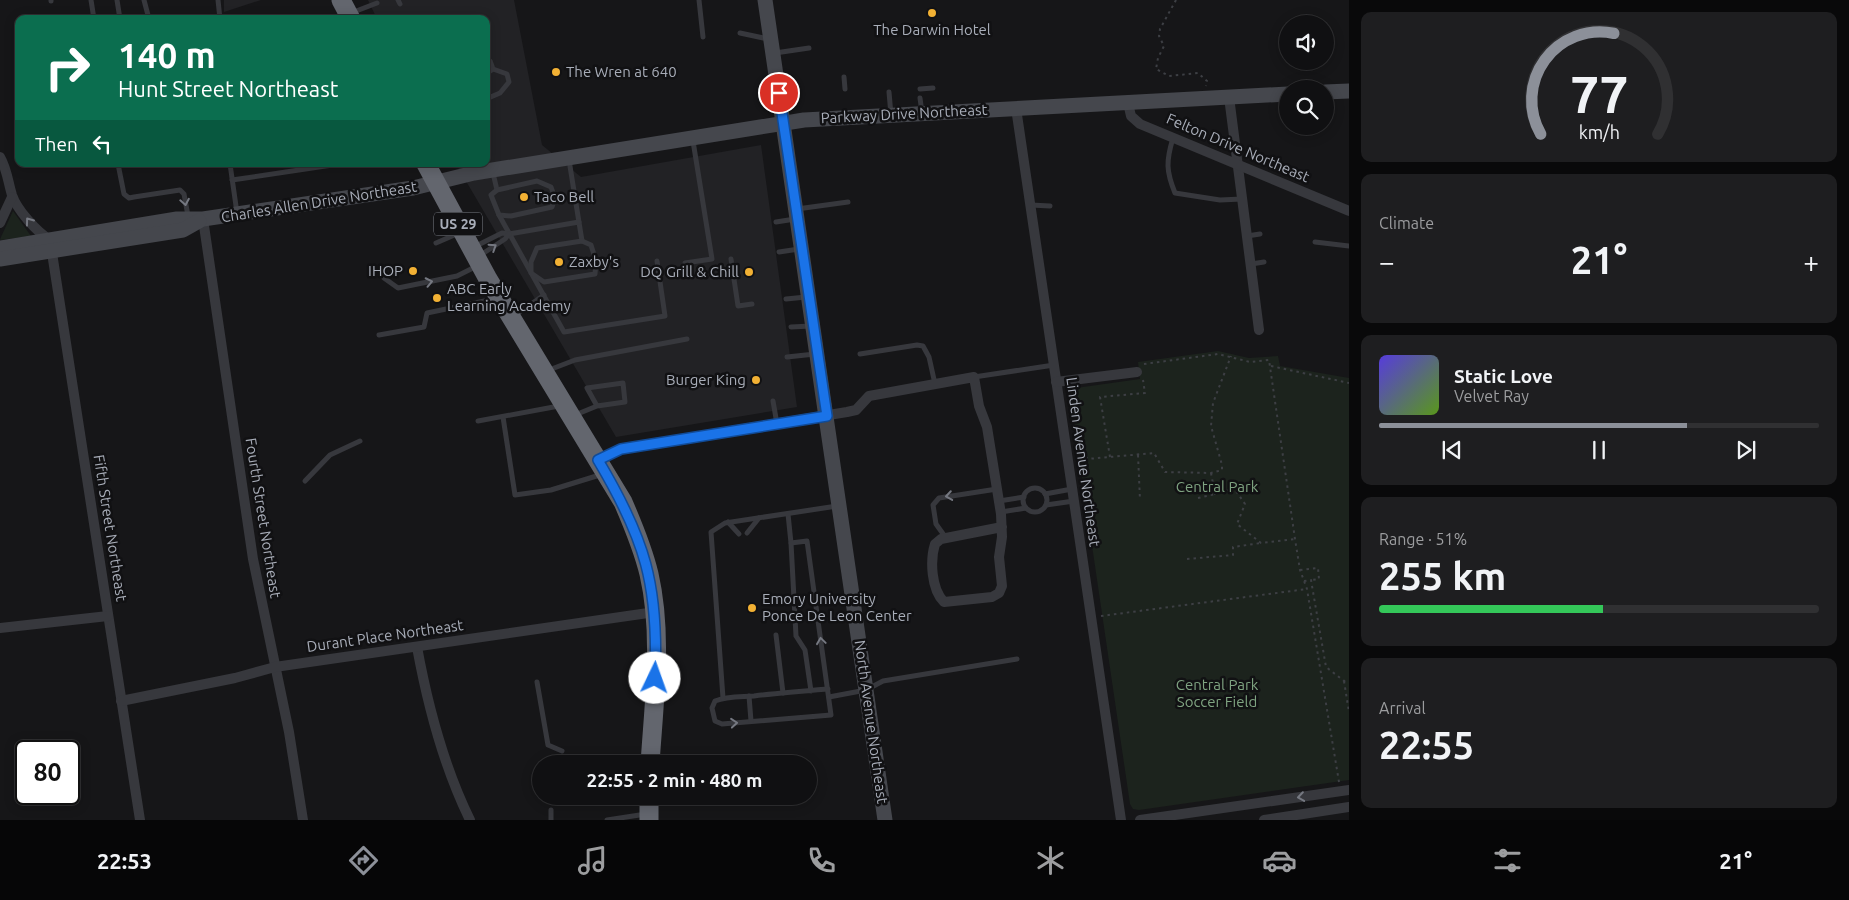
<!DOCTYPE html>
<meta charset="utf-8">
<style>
body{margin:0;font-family:Ubuntu,sans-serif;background:#1e1e20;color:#f1f3f6;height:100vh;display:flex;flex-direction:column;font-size:19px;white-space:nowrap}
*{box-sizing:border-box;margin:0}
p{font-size:16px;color:#9c9d9f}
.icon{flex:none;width:28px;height:28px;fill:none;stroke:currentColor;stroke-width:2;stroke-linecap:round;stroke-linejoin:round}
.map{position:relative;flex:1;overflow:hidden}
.details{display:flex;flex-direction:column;gap:12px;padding:12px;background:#09090a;width:500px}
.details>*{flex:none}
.guide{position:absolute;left:15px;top:15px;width:475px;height:152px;border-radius:10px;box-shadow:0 2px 12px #0003,0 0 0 1px #303032;background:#0b6e4f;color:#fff;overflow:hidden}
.tools{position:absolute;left:1279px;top:15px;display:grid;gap:10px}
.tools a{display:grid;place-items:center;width:55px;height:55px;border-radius:50%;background:#101012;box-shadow:0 2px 12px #0003,0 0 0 1px #303032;font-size:25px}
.speed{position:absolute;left:15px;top:740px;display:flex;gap:10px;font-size:25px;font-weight:700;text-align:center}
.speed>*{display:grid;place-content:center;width:65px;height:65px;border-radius:50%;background:#101012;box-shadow:0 2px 12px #0003,0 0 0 1px #303032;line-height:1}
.speed .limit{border:2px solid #111;border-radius:8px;background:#fff;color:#111}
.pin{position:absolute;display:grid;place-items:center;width:42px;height:42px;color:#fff;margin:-21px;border:2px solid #fff;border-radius:50%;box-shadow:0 1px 5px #0007}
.me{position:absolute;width:55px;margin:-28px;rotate:3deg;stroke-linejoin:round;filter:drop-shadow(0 0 4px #0008)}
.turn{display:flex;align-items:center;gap:18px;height:105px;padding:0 20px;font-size:22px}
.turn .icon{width:65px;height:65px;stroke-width:2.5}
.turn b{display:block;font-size:35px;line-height:42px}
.then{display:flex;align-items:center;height:48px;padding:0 20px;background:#0003;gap:10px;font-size:19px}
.big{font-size:38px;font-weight:700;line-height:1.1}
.details .tile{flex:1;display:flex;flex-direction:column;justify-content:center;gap:8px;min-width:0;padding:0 18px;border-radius:10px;background:#1e1e20}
.details .dial{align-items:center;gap:0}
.dial svg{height:130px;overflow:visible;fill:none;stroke:#303032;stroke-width:7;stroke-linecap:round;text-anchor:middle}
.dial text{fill:#f1f3f6;stroke:none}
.song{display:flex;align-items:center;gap:15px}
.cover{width:60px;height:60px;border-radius:8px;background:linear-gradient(135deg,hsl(250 70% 55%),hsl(90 70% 35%))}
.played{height:5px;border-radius:2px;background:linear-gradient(90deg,#8c9099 70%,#303032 70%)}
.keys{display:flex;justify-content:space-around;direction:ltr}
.heat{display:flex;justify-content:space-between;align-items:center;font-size:28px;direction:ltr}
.charge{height:8px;border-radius:4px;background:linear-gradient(90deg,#34c759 51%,#303032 0)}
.trip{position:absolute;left:532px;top:755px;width:285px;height:50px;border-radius:25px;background:#101012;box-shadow:0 2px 12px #0003,0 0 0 1px #303032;font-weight:700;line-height:50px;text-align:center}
.tab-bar{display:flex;height:80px;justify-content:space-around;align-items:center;background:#060607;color:#9c9d9f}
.tab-bar .icon{width:35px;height:35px}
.tab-bar .selected{color:#8c9099}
.tab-bar b{font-size:22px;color:#f1f3f6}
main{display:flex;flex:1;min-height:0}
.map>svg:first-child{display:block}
.built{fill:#222225}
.green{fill:#1c231d}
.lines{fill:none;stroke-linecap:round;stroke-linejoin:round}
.path{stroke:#3d3f44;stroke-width:2;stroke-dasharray:2.5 4;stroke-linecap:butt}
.lane{stroke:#37383d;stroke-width:5}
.street{stroke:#37383d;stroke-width:10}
.secondary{stroke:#45474d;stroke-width:15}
.highway{stroke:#63666e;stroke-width:19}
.oneway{stroke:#757881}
.route-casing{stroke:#114b97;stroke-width:12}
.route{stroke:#1a73e8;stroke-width:9}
.poi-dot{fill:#f2b134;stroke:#111113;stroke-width:2}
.labels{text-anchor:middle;stroke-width:5;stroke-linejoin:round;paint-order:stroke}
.shield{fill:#111113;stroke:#7b7e86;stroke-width:1}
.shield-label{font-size:14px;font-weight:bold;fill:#a8adb8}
.poi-label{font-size:15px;fill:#a8adb8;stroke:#111113;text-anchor:start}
.street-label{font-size:15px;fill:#a8adb8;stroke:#111113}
.park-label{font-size:15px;fill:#7fa381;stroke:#111113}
</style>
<main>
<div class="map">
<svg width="1349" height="820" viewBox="0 0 1349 820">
<rect width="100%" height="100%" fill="#161618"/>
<g class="built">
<path d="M224,0H261L224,12Z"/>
<path d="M368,0H514L542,145L581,177L761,145L797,407L616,437L456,164H486V19H377Z"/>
</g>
<g class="green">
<path d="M13,211L31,236L0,240L1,237Z"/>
<path d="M1218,351L1249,358L1278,356L1280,366L1349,378V780L1139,810L1133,809L1130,804L1069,389L1140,379L1138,362Z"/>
</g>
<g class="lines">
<g class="path">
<path d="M1176,0L1160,29L1159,36L1164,46L1158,58L1156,69L1169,76L1198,73L1207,81L1206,86"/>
<path d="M1144,364L1218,354L1250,362L1269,360L1295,539L1300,570L1307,589L1339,782"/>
<path d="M1271,366L1349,383"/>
<path d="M1077,453H1086L1087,459L1154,453L1165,472L1211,473L1222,470V465L1211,426L1213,403L1231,356"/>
<path d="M1138,455L1140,500"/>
<path d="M1110,457L1100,397L1145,393L1143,380"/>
<path d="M1211,473L1215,494L1234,488L1245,504L1237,524L1261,543L1295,539"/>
<path d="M1198,498L1215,494"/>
<path d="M1187,559L1233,555V547L1261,543"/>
<path d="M1300,570L1318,568L1319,579L1311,580"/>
<path d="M1304,581L1311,580L1326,667L1344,681L1349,680"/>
<path d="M1101,616L1307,589"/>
<path d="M1344,681L1349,712"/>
</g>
<g class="lane">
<path d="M51,0V1"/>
<path d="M91,0L94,19"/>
<path d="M117,0L120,19"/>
<path d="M144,0L149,19"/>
<path d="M218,0L220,19"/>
<path d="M398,0L400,4"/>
<path d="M699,0L703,37"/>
<path d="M351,13L377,3"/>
<path d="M740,33L768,39"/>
<path d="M775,53L809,48"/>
<path d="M486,62L490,61L493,69"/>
<path d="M486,74L493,69L507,74L509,82L500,93L486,99"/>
<path d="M844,77L845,89"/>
<path d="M920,89L933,88"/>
<path d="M889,92L891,115"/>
<path d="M920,98L922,113"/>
<path d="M1173,138C1166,161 1166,171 1175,193L1220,200L1242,199"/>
<path d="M569,160L582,241"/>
<path d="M118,164L124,194L129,198L134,197L180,190L184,194L188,216"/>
<path d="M230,164L237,213"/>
<path d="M493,173L497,190"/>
<path d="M232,180L339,164"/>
<path d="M537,181L551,187L555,198L552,207L511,216L499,215L491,195L497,190Z"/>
<path d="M1031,205L1050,206"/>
<path d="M797,209L848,202"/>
<path d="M499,215L564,332L665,316L657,261"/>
<path d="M776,222L795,219"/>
<path d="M1247,236L1260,234"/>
<path d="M582,241L591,245L596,261L595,274L544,282L531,273V262L537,248Z"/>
<path d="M1315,242L1349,246"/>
<path d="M436,243L459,233"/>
<path d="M474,247L502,233L509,234L579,222"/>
<path d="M779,252L799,249"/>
<path d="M479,256L505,239L509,234"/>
<path d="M731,259L738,306L752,304"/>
<path d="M685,263L712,259L693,141"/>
<path d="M1251,264L1264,262"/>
<path d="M384,278L398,288L457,276L477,266"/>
<path d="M786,299L806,297"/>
<path d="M514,316L544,295"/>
<path d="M791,327L811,326"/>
<path d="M379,335L424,327L427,313L494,299"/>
<path d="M860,354L917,345L923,346L929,357L935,384"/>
<path d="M787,357L815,354"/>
<path d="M549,370L575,360L687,339"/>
<path d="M974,377L1054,365"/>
<path d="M773,401L777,424"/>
<path d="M575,415L597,406L587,388L623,383L625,402L597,406"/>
<path d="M503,417L515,495L551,490L603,474"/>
<path d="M478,421L559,406"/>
<path d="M305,481L330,455L360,441"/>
<circle cx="1035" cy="500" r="12"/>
<path d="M1045,494L1072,489"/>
<path d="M999,501L1024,497"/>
<path d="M1046,505L1074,501"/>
<path d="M1001,512L1026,508"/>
<path d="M788,514L791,543"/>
<path d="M728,522L739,534"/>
<path d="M747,533L759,518"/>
<path d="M946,538L936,524L933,505L939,498L997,489"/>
<path d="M776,635L783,693"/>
<path d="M537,682L548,745L562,751"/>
<path d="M811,691L805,650L796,636L791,543L807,541L831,715L722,724L715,721L712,708L715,701C727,696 741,697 754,696C778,693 803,691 828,689"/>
<path d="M749,696L751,721"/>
<path d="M829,697L866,690L883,681L1017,659"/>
<path d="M723,698L711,532L725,523L837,506"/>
<path d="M551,820V810"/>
<path d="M607,820L646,814"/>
</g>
<g class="street">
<path d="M1229,97L1259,330"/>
<path d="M1128,103L1131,116L1140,124L1349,211"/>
<path d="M1016,108L1121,820"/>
<path d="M0,157C7,169 8,182 12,195C17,210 37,232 50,240L140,820"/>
<path d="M203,219L253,559L289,732L303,820"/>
<path d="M0,223L12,197"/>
<path d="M1056,382L1137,372"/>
<path d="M598,460L621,449L847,412L856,410L869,396L974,377L979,406L987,427L1001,514L1002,537L999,557L1002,586L999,593L992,597L944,602C931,589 930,560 935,544L941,539L1002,527"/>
<path d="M0,628L108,616"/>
<path d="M417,647C428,707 443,765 470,820"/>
<path d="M121,701L235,678L275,667L655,612"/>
<path d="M1140,820L1349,790"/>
<path d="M1264,820L1349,807"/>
</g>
<g class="secondary">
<path d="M765,0L885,820"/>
<path d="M1325,92L1349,91"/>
<path d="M0,248L177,219H203L413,188L474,173L804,120L1288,94"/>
<path d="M0,259L183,230L199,221"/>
</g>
<g class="highway">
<path d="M341,0L351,19"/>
<path d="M426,164L488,279L623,502C633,525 643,549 649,574C663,635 654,701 650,764"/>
<path d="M649,796V820"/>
</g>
</g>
<defs><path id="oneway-chevron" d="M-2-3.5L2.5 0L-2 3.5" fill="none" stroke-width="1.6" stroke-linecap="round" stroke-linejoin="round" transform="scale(1.25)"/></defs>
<g class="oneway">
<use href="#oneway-chevron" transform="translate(185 202) rotate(80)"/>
<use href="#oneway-chevron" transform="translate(29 221) rotate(-126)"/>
<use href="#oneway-chevron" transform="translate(493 247) rotate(-33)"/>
<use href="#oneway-chevron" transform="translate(429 282) rotate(-12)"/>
<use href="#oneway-chevron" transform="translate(949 496) rotate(171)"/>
<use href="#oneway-chevron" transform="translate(821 641) rotate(-98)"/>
<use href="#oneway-chevron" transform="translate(734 723) rotate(-5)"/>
<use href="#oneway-chevron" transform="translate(1301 797) rotate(172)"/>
</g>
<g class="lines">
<defs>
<path id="route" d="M655,678C659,585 645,539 598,460L621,449L827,416L779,93"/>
</defs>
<use href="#route" class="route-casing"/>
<use href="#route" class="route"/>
</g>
<g class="poi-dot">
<circle cx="932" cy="13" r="5"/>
<circle cx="556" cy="72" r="5"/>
<circle cx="524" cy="197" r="5"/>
<circle cx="559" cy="262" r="5"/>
<circle cx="413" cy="271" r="5"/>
<circle cx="749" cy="272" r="5"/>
<circle cx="437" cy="298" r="5"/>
<circle cx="756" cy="380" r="5"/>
<circle cx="752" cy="608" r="5"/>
</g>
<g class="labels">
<rect class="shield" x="434" y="212.5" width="48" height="23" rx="4"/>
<g class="shield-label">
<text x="458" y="229">US 29</text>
</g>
<g class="poi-label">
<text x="932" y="35" text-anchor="middle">The Darwin Hotel</text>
<text x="566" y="77">The Wren at 640</text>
<text x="534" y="202">Taco Bell</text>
<text x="569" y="267">Zaxby's</text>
<text x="403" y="276" text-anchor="end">IHOP</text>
<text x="739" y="277" text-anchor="end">DQ Grill &amp; Chill</text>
<text x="447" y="294">ABC Early<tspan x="447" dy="17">Learning Academy</tspan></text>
<text x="746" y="385" text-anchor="end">Burger King</text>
<text x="762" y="604">Emory University<tspan x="762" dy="17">Ponce De Leon Center</tspan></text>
</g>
<g class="street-label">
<text transform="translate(904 114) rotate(-3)" y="5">Parkway Drive Northeast</text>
<text transform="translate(1238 148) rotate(23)" y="5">Felton Drive Northeast</text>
<text transform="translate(319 202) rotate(-9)" y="5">Charles Allen Drive Northeast</text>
<text transform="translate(1083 462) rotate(82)" y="5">Linden Avenue Northeast</text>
<text transform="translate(263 518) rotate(81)" y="5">Fourth Street Northeast</text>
<text transform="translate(110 528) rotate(81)" y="5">Fifth Street Northeast</text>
<text transform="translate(385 636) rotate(-8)" y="5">Durant Place Northeast</text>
<text transform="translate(871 722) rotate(82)" y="5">North Avenue Northeast</text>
</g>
<g class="park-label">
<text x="1217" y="492">Central Park</text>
<text x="1217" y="690">Central Park<tspan x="1217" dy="17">Soccer Field</tspan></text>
</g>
</g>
</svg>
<div class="tools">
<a><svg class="icon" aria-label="sound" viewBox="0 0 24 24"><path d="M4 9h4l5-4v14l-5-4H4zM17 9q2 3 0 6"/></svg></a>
<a><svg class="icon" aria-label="search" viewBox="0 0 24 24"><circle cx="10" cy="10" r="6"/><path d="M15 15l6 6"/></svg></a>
</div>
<div class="speed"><div class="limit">80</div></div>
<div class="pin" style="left:779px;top:93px;background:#d93025"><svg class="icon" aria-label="arrive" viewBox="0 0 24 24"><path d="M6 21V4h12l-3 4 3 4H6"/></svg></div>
<svg class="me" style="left:655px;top:678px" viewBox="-20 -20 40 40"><circle r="19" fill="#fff"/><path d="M0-13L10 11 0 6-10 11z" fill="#1a73e8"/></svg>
<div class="trip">22:55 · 2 min · 480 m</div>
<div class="guide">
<div class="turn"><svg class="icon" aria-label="right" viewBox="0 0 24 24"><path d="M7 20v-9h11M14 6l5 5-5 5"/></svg><div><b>140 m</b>Hunt Street Northeast</div></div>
<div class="then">Then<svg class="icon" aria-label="left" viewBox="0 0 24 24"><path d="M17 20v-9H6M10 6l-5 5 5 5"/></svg></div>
</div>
</div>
<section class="details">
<div class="tile dial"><svg viewBox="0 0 100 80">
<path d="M14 69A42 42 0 1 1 86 69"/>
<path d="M14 69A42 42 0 0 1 59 7" stroke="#8c9099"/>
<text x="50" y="56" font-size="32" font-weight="700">77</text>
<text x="50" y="72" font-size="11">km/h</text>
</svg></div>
<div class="tile"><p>Climate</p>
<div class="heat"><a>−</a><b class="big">21°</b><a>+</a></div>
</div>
<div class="tile">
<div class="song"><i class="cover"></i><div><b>Static Love</b><p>Velvet Ray</p></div></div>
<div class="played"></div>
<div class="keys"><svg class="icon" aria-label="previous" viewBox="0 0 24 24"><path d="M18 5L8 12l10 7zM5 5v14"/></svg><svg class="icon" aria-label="pause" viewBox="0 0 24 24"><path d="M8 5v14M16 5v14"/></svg><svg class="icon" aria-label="next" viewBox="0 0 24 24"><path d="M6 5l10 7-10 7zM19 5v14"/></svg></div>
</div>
<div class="tile"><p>Range · 51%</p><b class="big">255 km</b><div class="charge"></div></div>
<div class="tile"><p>Arrival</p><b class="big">22:55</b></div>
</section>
</main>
<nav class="tab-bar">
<b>22:53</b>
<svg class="icon selected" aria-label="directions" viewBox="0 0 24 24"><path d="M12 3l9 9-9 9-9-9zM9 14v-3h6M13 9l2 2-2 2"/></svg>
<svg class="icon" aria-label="music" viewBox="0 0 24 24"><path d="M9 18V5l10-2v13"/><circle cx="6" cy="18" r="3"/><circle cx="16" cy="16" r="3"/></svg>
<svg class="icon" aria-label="phone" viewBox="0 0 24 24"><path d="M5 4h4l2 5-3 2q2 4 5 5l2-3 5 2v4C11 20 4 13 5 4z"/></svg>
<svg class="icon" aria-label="climate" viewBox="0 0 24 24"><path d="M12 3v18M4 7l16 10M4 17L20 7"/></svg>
<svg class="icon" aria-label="car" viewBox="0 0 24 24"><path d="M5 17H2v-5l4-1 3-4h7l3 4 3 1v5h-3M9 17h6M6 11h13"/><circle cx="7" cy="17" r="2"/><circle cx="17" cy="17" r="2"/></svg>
<svg class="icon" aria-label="filters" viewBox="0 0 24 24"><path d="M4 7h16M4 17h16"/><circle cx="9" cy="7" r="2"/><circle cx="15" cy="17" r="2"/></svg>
<b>21°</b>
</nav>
